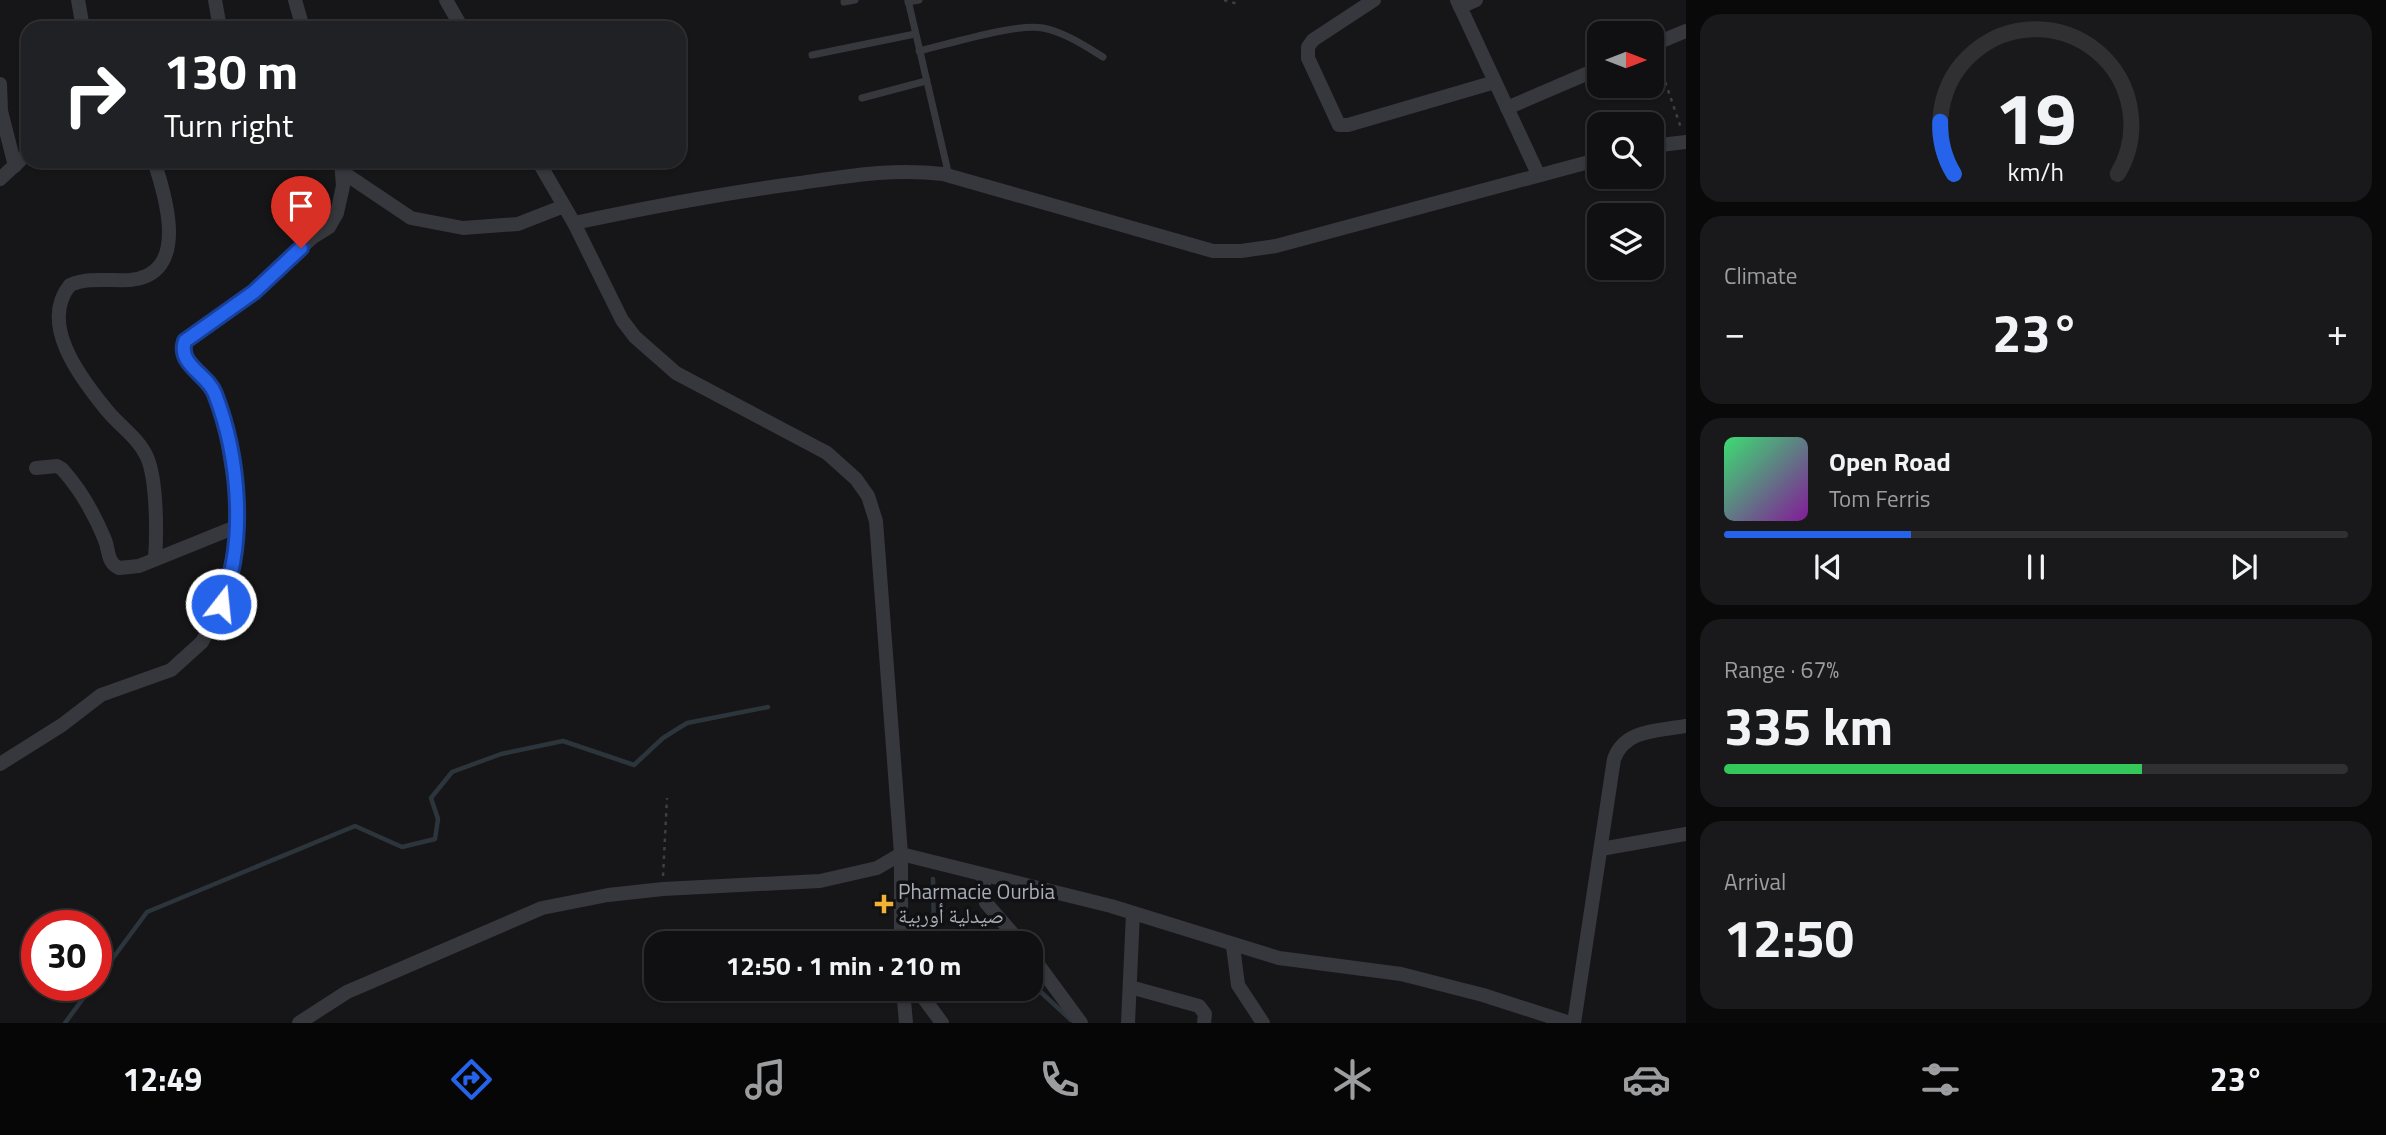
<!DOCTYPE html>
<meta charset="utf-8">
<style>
body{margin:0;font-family:"Titillium Web","Noto Naskh Arabic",sans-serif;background:#19191b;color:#f1f3f6;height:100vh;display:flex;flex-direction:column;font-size:26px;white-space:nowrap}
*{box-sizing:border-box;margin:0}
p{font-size:23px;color:#9c9d9f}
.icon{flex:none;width:38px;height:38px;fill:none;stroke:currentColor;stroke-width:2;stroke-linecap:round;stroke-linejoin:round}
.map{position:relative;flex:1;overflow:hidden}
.drawer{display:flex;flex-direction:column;gap:14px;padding:14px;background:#09090a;width:700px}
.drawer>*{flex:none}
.guide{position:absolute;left:21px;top:21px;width:665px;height:147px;border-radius:21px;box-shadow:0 2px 5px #0004,0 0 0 2px #303032;background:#202124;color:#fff;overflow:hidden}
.needle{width:46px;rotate:90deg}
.tools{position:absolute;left:1587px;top:21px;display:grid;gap:14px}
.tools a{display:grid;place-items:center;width:77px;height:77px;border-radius:14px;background:#101012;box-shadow:0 2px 5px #0004,0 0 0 2px #303032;font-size:35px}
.speed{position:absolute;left:21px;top:910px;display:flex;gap:14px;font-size:35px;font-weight:700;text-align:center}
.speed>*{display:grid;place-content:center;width:91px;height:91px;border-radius:50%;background:#101012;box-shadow:0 2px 5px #0004,0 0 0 2px #303032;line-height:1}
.speed .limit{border:10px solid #d22;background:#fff;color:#111}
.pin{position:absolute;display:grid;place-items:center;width:60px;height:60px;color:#fff;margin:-72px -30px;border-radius:50% 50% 50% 0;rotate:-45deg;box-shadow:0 0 7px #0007}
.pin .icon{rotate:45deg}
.me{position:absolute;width:77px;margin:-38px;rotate:16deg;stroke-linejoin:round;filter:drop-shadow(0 0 5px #0008)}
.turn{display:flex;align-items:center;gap:24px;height:147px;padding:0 28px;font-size:32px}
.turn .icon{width:91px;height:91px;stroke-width:2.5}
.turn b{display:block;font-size:49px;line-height:60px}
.big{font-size:52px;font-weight:700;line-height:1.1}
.drawer .tile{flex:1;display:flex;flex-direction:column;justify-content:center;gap:10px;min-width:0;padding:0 24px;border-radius:21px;background:#19191b}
.drawer .dial{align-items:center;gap:0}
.dial svg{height:182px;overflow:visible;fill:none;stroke:#303032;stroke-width:7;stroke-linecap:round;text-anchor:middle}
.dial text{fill:#f1f3f6;stroke:none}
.song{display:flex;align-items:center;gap:21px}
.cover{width:84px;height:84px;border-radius:10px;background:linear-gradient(135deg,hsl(140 70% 55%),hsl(290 70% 35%))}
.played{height:7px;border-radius:4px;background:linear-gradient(90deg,#2563eb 30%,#303032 30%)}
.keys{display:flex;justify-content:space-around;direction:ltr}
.heat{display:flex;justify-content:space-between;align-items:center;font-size:38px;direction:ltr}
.charge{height:10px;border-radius:5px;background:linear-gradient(90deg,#34c759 67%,#303032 0)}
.trip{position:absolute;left:644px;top:931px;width:399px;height:70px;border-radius:21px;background:#101012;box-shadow:0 2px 5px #0004,0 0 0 2px #303032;font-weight:700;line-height:70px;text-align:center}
.menu{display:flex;height:112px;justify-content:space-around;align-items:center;background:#060607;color:#9c9d9f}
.menu .icon{width:49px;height:49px}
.menu .selected{color:#2563eb}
.menu b{font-size:32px;color:#f1f3f6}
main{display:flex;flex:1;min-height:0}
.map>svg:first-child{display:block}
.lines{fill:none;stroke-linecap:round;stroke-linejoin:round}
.stream{stroke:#2c353c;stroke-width:4.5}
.path{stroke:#3d3f44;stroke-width:2.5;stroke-dasharray:3.5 5;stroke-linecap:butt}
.service{stroke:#37383d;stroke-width:7}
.minor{stroke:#37383d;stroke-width:14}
.route-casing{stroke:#184099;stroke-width:18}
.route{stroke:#2563eb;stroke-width:12}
.poi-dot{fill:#f2b134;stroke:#111113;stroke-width:2.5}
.labels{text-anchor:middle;stroke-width:7;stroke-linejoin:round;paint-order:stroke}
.poi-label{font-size:21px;fill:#a8adb8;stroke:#111113;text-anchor:start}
</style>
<main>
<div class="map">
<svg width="1686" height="1023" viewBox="0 0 1686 1023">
<rect width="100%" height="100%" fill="#161618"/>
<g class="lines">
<g class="stream">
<path d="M933,879L934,934L966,943"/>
<path d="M96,981L147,912L355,826L402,847L435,839L438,819L431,798L452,772L501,754L563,741L634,765L663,738L687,723L768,707"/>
<path d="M1031,983L1071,1020"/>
<path d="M65,1023L93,985"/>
</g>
<g class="path">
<path d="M1224,0L1238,4"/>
<path d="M1657,58L1681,128"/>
<path d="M663,876L667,798"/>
<path d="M859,989L891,1000"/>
</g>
<g class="service">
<path d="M908,0L949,176"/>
<path d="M844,2L855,0"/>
<path d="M908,2L919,0"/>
<path d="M919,51C949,44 1016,23 1043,28C1064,32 1085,46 1103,57"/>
<path d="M812,55L915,34"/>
<path d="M862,98L926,81"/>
</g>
<g class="minor">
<path d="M78,0L83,28"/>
<path d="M215,0L220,28"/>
<path d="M295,0L303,28"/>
<path d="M446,0L462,28"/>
<path d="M1374,0L1313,40L1308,47V58L1339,125H1348L1495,82"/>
<path d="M1457,0L1538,174"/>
<path d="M1460,7L1476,0"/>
<path d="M1652,45L1686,31"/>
<path d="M0,84L1,111L15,166"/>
<path d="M1507,108L1600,68"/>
<path d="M1652,146L1686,142"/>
<path d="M154,161C166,197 190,275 130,280C111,281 87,277 70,285C39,323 79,376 105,408C118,425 138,437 147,457C157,480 157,533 155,558"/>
<path d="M538,161L574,223L622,320L635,337L676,373L827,453L856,479L868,496L876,521L901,854V943"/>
<path d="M344,173L411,218L463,228L518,224L564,206"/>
<path d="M0,179L28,153"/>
<path d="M574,223C649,207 724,193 800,183C849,176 892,168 943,174L1213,251H1241L1276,246L1600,159"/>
<path d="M36,468L57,466L62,469C82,491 94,513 105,540C109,550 107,563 119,568L139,566L238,526"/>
<path d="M0,764L62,725L101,695L171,670L202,642L221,604L237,539L238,506L227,439L216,395L188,362L183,348L185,341L254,292L313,237L329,227L337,213L343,186L341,161"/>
<path d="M1601,849L1686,834"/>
<path d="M983,876L986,903L1021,943"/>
<path d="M1233,946L1238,985L1263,1023"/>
<path d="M1031,955L1081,1023"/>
<path d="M1130,987L1199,1006L1205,1014L1204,1023"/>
<path d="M903,989L906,1023"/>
<path d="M917,989L942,1023"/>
<path d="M299,1023L347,992L542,908L608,895L663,889L820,881L877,868L901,854L1111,906L1279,958L1401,974L1483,995L1570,1023"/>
<path d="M1128,1023L1133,913"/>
<path d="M1574,1023L1614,759C1625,729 1658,731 1686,726"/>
</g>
</g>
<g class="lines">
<defs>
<path id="route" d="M221,604C247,542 239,456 215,394C208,374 177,365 185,341L254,292L301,248"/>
</defs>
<use href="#route" class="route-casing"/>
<use href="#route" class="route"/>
</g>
<path class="poi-dot" d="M880.5 893.5h7v7h7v7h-7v7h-7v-7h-7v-7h7z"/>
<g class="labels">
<g class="poi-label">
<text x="898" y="899">Pharmacie Ourbia<tspan x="898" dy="24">صيدلية أوربية</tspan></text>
</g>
</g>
</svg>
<div class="tools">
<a><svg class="needle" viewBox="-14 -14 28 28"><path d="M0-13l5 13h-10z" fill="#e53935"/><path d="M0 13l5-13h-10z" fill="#9c9d9f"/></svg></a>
<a><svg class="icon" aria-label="search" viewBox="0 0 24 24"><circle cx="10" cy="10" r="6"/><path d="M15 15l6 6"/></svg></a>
<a><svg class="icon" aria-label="layers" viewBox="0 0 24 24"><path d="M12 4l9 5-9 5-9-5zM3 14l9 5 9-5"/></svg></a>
</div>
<div class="speed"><div class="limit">30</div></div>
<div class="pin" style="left:301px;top:248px;background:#d93025"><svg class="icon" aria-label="arrive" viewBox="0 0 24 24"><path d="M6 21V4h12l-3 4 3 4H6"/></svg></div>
<svg class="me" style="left:221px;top:604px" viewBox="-20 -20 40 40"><circle r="17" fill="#2563eb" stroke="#fff" stroke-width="3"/><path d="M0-11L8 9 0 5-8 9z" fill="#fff"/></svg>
<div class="trip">12:50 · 1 min · 210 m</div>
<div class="guide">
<div class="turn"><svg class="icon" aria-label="right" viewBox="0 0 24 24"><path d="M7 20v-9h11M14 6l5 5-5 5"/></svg><div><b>130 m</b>Turn right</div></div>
</div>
</div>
<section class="drawer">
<div class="tile dial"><svg viewBox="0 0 100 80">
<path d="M14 69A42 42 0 1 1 86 69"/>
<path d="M14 69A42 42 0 0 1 8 46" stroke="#2563eb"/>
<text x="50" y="56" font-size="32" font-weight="700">19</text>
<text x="50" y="72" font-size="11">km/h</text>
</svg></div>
<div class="tile"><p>Climate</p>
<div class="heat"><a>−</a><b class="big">23°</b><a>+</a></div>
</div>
<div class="tile">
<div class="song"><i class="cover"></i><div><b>Open Road</b><p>Tom Ferris</p></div></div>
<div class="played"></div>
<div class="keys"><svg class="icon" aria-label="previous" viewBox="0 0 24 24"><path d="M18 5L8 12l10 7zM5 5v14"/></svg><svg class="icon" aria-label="pause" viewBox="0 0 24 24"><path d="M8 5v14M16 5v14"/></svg><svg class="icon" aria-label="next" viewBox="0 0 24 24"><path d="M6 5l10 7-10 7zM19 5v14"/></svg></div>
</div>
<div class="tile"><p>Range · 67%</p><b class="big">335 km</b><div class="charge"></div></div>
<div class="tile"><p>Arrival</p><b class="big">12:50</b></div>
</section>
</main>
<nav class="menu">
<b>12:49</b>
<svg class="icon selected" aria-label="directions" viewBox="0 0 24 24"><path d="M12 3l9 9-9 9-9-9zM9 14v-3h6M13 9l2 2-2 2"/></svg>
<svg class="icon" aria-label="music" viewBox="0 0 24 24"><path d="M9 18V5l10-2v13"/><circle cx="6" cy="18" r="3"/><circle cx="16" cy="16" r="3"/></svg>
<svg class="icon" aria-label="phone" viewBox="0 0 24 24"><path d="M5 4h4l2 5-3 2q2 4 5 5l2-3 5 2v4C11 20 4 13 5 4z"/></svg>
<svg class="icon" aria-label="climate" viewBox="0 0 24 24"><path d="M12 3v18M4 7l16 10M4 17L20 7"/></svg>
<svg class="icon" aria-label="car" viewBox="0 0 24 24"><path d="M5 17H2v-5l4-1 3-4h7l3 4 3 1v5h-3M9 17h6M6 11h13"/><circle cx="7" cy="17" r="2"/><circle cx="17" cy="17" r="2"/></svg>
<svg class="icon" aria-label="filters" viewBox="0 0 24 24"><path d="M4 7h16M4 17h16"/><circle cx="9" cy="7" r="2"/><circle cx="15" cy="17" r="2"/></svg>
<b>23°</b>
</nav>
